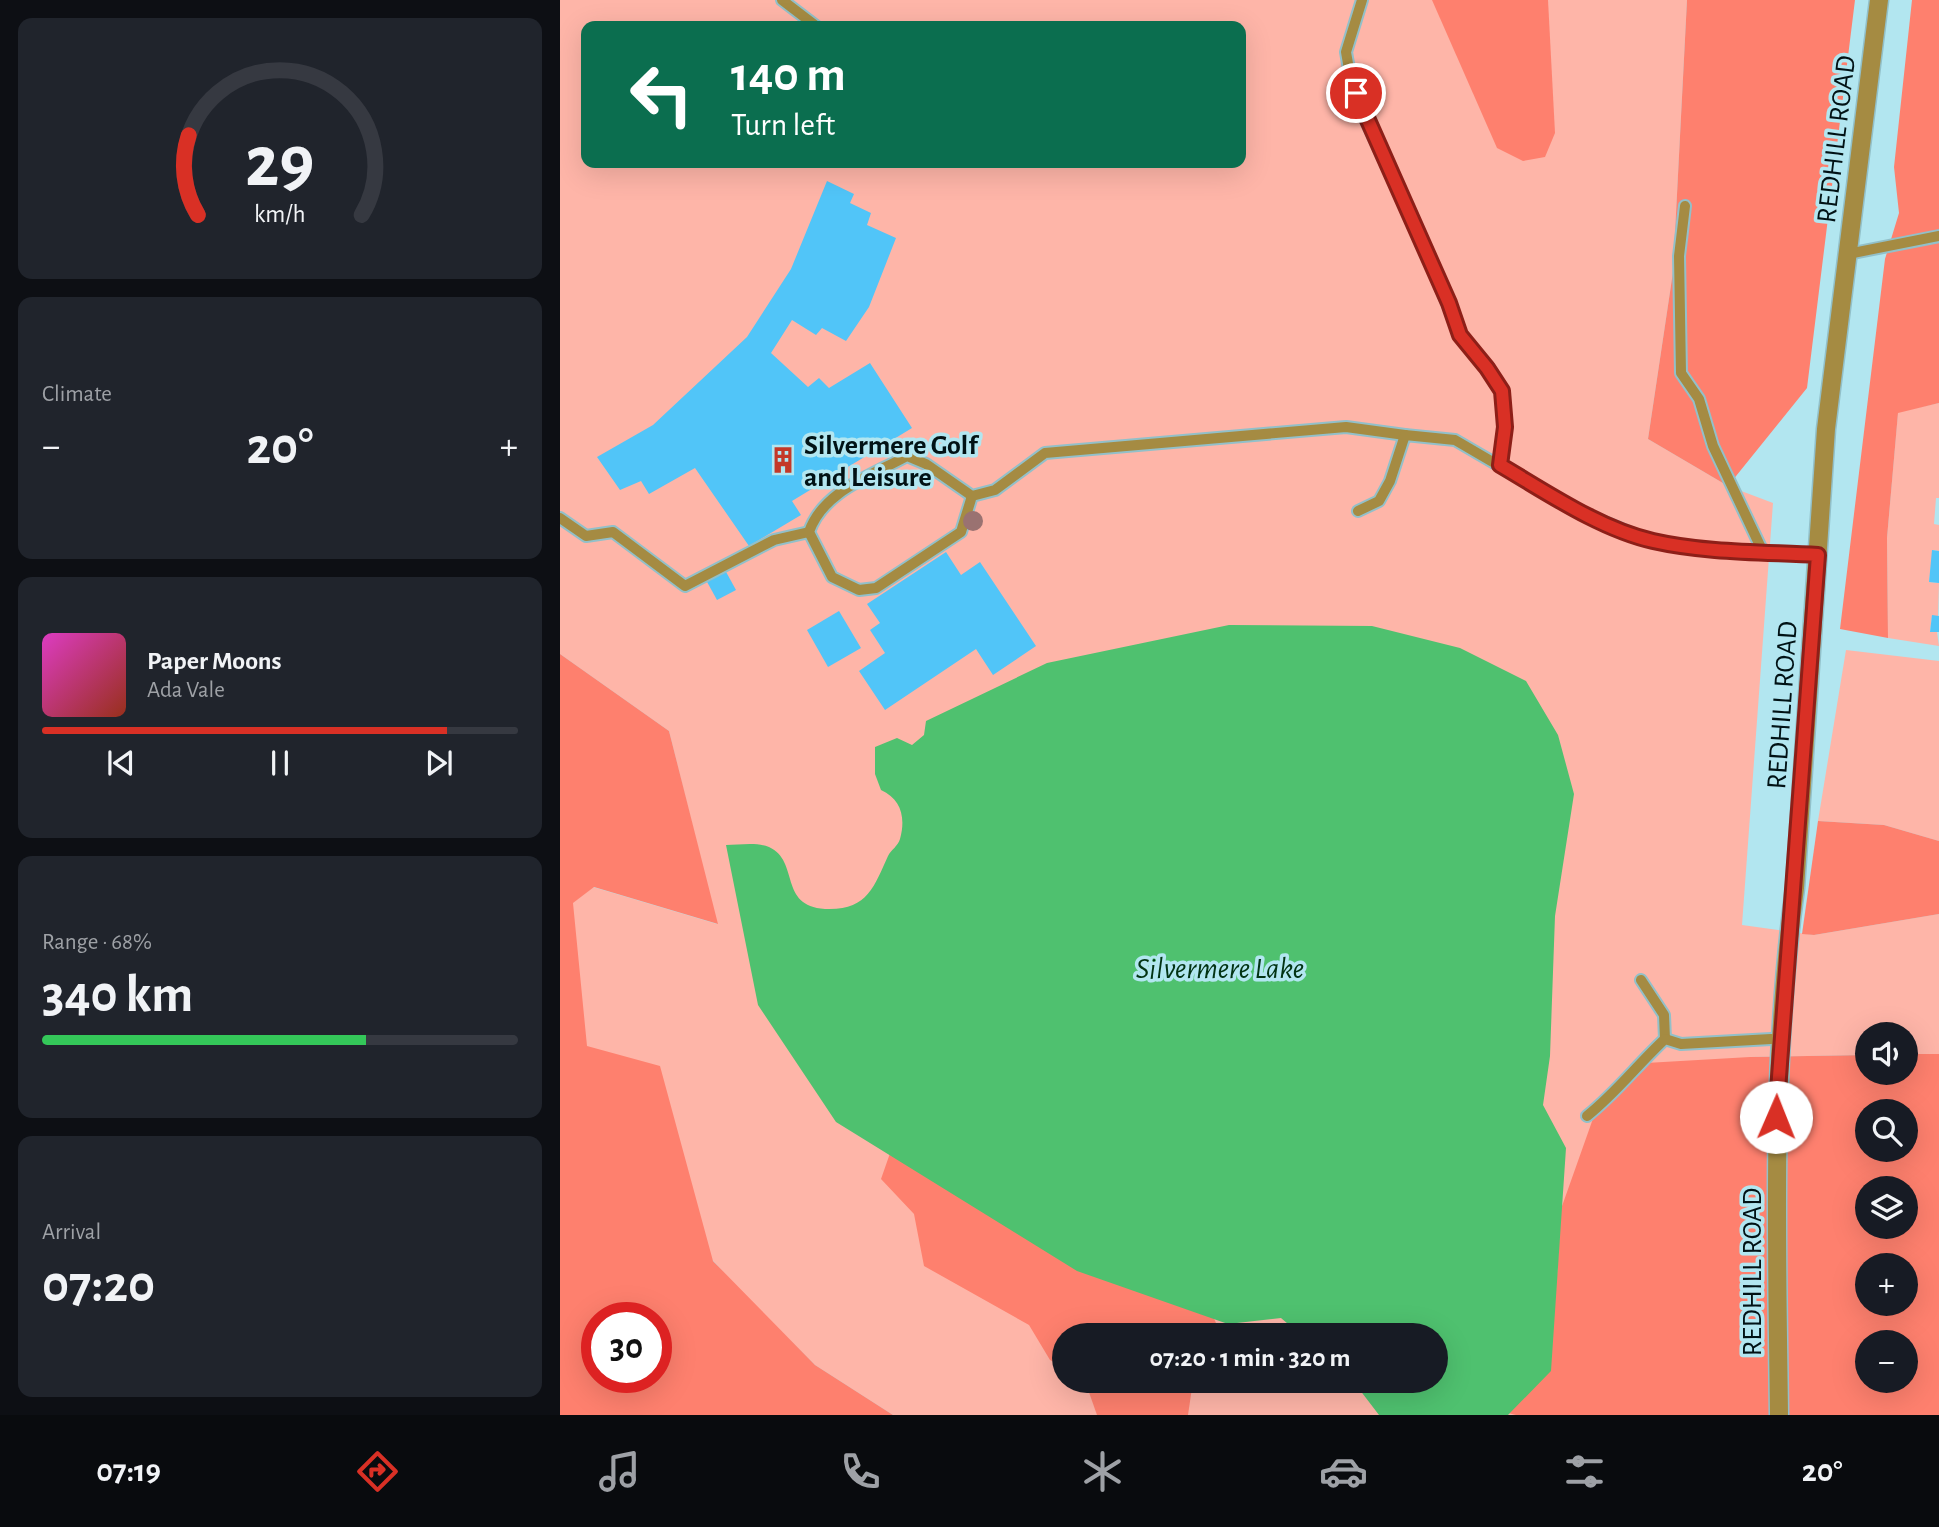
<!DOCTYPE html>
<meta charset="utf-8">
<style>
body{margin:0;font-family:"Alegreya Sans",sans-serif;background:#20242c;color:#f1f3f6;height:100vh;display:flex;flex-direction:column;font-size:26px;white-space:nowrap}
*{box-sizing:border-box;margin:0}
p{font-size:23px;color:#9ea1a6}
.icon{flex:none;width:38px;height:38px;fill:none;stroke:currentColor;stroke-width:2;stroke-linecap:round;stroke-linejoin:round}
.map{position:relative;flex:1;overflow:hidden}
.side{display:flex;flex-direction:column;gap:18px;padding:18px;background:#0d0f14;width:560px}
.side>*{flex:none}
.hud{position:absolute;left:21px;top:21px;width:665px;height:147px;border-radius:14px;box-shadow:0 7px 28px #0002;background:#0b6e4f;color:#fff;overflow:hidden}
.tools{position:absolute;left:1295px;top:1022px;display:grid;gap:14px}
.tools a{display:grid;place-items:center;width:63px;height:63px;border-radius:50%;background:#171b24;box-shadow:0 7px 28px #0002;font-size:35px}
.speed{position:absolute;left:21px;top:1302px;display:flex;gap:14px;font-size:35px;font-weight:700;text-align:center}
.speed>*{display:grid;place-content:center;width:91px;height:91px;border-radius:50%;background:#171b24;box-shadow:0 7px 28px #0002;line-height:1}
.speed .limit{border:10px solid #d22;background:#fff;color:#111}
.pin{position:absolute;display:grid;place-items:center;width:60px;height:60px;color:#fff;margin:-30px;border:4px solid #fff;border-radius:50%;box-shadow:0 2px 7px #0007}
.me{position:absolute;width:77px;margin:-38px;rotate:1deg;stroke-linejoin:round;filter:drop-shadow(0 0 5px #0008)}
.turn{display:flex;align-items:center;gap:24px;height:147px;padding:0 35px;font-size:32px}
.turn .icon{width:91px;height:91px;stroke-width:2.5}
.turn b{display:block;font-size:49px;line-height:60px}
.big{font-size:52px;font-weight:700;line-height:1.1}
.side .card{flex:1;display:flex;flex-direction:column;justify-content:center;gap:10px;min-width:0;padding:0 24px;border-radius:14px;background:#20242c}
.side .dial{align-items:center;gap:0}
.dial svg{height:182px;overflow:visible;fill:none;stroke:#363941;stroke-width:7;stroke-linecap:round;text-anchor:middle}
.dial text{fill:#f1f3f6;stroke:none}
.song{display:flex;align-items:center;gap:21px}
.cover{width:84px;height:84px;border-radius:10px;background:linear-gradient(135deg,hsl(310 70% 55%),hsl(10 70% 35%))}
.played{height:7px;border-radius:4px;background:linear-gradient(90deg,#d93025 85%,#363941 85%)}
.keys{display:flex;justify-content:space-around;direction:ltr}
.heat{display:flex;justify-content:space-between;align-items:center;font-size:38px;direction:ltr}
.charge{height:10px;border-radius:5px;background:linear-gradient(90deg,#34c759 68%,#363941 0)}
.trip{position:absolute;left:492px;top:1323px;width:396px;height:70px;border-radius:35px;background:#171b24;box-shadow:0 7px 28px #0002;font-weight:700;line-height:70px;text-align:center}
.dock{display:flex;height:112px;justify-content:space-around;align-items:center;background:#090b0e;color:#9ea1a6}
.dock .icon{width:49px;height:49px}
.dock .current{color:#d93025}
.dock b{font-size:32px;color:#f1f3f6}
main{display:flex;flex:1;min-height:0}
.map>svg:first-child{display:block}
.green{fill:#feb5a8;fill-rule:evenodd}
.forest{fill:#fe806e;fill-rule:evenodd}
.water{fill:#4fc16f}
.building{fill:#51c5f8}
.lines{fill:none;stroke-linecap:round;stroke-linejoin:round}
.lane-casing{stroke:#92c0c9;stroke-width:14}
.street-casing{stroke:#92c0c9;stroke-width:21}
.lane{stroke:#a58b42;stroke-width:10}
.street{stroke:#a58b42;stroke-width:18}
.tree{fill:#9a7271}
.route-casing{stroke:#8d1f18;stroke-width:18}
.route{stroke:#d93025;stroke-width:12}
.labels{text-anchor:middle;stroke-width:7;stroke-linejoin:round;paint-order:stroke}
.street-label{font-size:28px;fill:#011215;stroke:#b2e6f0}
.poi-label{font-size:28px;font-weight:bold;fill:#011215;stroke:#b2e6f0;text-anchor:start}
.water-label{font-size:30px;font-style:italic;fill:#023313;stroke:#b2e6f0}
</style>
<main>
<section class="side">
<div class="card dial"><svg viewBox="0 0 100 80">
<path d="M14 69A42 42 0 1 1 86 69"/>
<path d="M14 69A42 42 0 0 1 10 34" stroke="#d93025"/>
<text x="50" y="56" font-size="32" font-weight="700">29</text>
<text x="50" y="72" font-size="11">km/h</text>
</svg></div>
<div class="card"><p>Climate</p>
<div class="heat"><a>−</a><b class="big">20°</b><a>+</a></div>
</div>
<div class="card">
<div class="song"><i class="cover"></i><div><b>Paper Moons</b><p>Ada Vale</p></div></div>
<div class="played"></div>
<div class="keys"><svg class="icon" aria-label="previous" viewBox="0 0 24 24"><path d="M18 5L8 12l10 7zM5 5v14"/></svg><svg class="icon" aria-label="pause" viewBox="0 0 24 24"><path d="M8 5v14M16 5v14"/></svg><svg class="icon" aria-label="next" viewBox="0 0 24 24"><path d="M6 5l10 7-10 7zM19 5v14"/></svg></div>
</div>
<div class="card"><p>Range · 68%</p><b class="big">340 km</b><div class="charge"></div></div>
<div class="card"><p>Arrival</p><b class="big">07:20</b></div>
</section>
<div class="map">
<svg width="1379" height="1415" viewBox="0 0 1379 1415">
<rect width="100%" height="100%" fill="#b2e6f0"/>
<g class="green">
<path d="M0,0H1127L1113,272L1088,439L1168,486L1213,503L1182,925L1254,935L1379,914V1054H1346V1034H1307V1055L1190,1057L989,1415H333L255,1365L177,1287L49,1146L0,929L3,910L33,887L157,924L109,731L0,654ZM26,26H681V163H26ZM504,1335H875V1381H504Z"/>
<path d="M1379,403V498H1376L1374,524L1379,525V551L1373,550L1369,582L1379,583L1378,616H1372L1370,631L1377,632L1379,646L1328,638L1327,538L1338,412Z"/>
<path d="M1286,650L1379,661V841L1324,825L1258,821Z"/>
</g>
<g class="forest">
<path d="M872,0H988L995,133L985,157L963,161L937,148Z"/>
<path d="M1127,0H1295L1247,388L1168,486L1088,439L1113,272Z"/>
<path d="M1352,0H1379V403L1338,413L1327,538L1328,638L1280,629L1325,259L1339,213L1334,167Z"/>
<path d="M0,654L109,731L158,924L34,887L13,903L27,1046L100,1066L153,1261L255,1365L333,1415H0ZM37,1318H96V1377H37Z"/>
<path d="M1258,821L1324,825L1379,841V914L1254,935L1242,934Z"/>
<path d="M1346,1054H1379V1415H956L940,1411L997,1276L1001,1209L1041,1096L1086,1063L1190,1057L1307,1055V1073H1346ZM1307,1111H1346V1150H1307ZM1307,1188H1346V1227H1307ZM1307,1265H1346V1304H1307ZM1307,1342H1346V1381H1307Z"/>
<path d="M335,1139L648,1304L661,1335H504V1367L490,1360L469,1325L364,1266L354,1214L321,1179Z"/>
<path d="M525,1381H633L628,1415H537Z"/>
</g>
<path class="water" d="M669,625L812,626L900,648L966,681L998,735L1014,794L995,916L990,1056L983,1105L1006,1148L991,1371L948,1415H819L793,1381H875V1335H741L721,1318L668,1324L517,1271L276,1122L198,1005L166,845C179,845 197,842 209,847C240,861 218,906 265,909C307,911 314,887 328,856C331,850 338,846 340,839C346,817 341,799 321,790L315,774V747L337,738L352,745L364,735L366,721L487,663Z"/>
<g class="building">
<path d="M267,181L294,194L290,203L311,213L307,225L336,238L309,307L286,341L262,328L256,335L232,320L211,353L248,387L259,378L269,388L310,363L352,428L232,501L241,515L189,546L135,468L89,494L81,481L60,490L37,457L93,425L187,337L231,269Z"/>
<path d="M1372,550L1379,551V583L1369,582Z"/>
<path d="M386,552L401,575L420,562L476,646L433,675L416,649L325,710L299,671L325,653L310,630L320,623L307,604Z"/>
<path d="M165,570L176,590L157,600L146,580Z"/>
<path d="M279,611L301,648L268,667L247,630Z"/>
<path d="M1372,615L1379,616V632H1370Z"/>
</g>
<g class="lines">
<defs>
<g id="lane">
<path d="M222,0L256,26"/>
<path d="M802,0L786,52L790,75L801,110L864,247L900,335L927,368L942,391L945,427L940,465"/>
<path d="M1125,206L1119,256L1121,373L1139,399L1153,446L1203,552"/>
<path d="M1288,254L1379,236"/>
<path d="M412,496L366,464L347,456C311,476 263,491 249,532L272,577L299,590L316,588L401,532L412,496L435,490L485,453L786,427L845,435"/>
<path d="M798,511L819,501L830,481L845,435L895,440L1015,510L1091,541L1161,551L1258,555"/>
<path d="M0,518L26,536L53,532L125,586L214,540L249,532"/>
<path d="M1081,980L1104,1015L1105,1039"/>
<path d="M1027,1116C1056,1093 1078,1064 1105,1039L1121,1044L1211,1039"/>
</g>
<path id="street" d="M1219,1415C1217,1239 1211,1063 1235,888L1266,429L1319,0"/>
</defs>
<use href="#lane" class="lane-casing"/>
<use href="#street" class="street-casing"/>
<use href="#lane" class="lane"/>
<use href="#street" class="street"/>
</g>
<circle class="tree" cx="413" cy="521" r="10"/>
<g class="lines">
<defs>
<path id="route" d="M796,93L889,303L900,335L927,368L942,391L945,427L940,465C986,492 1040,529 1093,541C1146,553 1203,552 1258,555L1216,1117"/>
</defs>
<use href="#route" class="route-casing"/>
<use href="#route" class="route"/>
</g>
<defs>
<symbol id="building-bare" viewBox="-9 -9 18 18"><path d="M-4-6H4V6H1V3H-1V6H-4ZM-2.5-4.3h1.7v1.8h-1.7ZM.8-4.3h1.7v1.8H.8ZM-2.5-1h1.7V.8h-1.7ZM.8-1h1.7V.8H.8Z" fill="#c43828" stroke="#b2e6f0" stroke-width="2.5" paint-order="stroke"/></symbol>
</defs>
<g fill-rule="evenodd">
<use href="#building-bare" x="204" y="441" width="38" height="38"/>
</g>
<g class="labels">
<g class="street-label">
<text transform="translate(1275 139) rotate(-83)" y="10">REDHILL ROAD</text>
<text transform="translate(1221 705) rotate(-86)" y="10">REDHILL ROAD</text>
<text transform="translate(1191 1272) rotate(-90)" y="10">REDHILL ROAD</text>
</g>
<g class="poi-label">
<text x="244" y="454">Silvermere Golf<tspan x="244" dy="32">and Leisure</tspan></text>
</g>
<g class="water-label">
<text x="660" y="978">Silvermere Lake</text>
</g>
</g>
</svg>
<div class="tools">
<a><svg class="icon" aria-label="sound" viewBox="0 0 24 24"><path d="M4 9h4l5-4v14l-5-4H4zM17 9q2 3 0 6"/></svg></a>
<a><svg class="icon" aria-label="search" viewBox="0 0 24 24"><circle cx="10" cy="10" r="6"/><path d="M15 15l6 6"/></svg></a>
<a><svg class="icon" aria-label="layers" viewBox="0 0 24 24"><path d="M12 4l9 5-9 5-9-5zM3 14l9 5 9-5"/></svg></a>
<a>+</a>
<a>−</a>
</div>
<div class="speed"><div class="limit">30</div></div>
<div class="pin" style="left:796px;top:93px;background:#d93025"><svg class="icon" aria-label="arrive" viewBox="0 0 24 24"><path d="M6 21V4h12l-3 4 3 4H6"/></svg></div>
<svg class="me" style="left:1216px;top:1117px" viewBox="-20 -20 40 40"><circle r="19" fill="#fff"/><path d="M0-13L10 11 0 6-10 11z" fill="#d93025"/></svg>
<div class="trip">07:20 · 1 min · 320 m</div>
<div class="hud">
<div class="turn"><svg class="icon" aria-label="left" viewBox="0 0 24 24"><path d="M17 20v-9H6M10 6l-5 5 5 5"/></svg><div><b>140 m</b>Turn left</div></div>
</div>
</div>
</main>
<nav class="dock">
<b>07:19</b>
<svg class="icon current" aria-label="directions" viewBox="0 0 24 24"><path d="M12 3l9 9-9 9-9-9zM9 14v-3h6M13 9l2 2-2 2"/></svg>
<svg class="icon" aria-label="music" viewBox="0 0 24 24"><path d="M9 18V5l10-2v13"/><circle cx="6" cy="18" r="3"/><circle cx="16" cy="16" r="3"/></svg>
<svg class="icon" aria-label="phone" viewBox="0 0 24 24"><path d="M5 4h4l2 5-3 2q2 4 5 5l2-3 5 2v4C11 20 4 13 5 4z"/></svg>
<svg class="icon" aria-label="climate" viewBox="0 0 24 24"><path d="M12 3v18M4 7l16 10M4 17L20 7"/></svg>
<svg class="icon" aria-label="car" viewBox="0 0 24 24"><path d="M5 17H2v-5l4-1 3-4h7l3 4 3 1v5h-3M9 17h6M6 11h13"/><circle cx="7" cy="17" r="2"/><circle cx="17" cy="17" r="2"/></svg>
<svg class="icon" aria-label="filters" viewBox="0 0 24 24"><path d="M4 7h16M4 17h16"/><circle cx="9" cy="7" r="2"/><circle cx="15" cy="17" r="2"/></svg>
<b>20°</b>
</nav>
